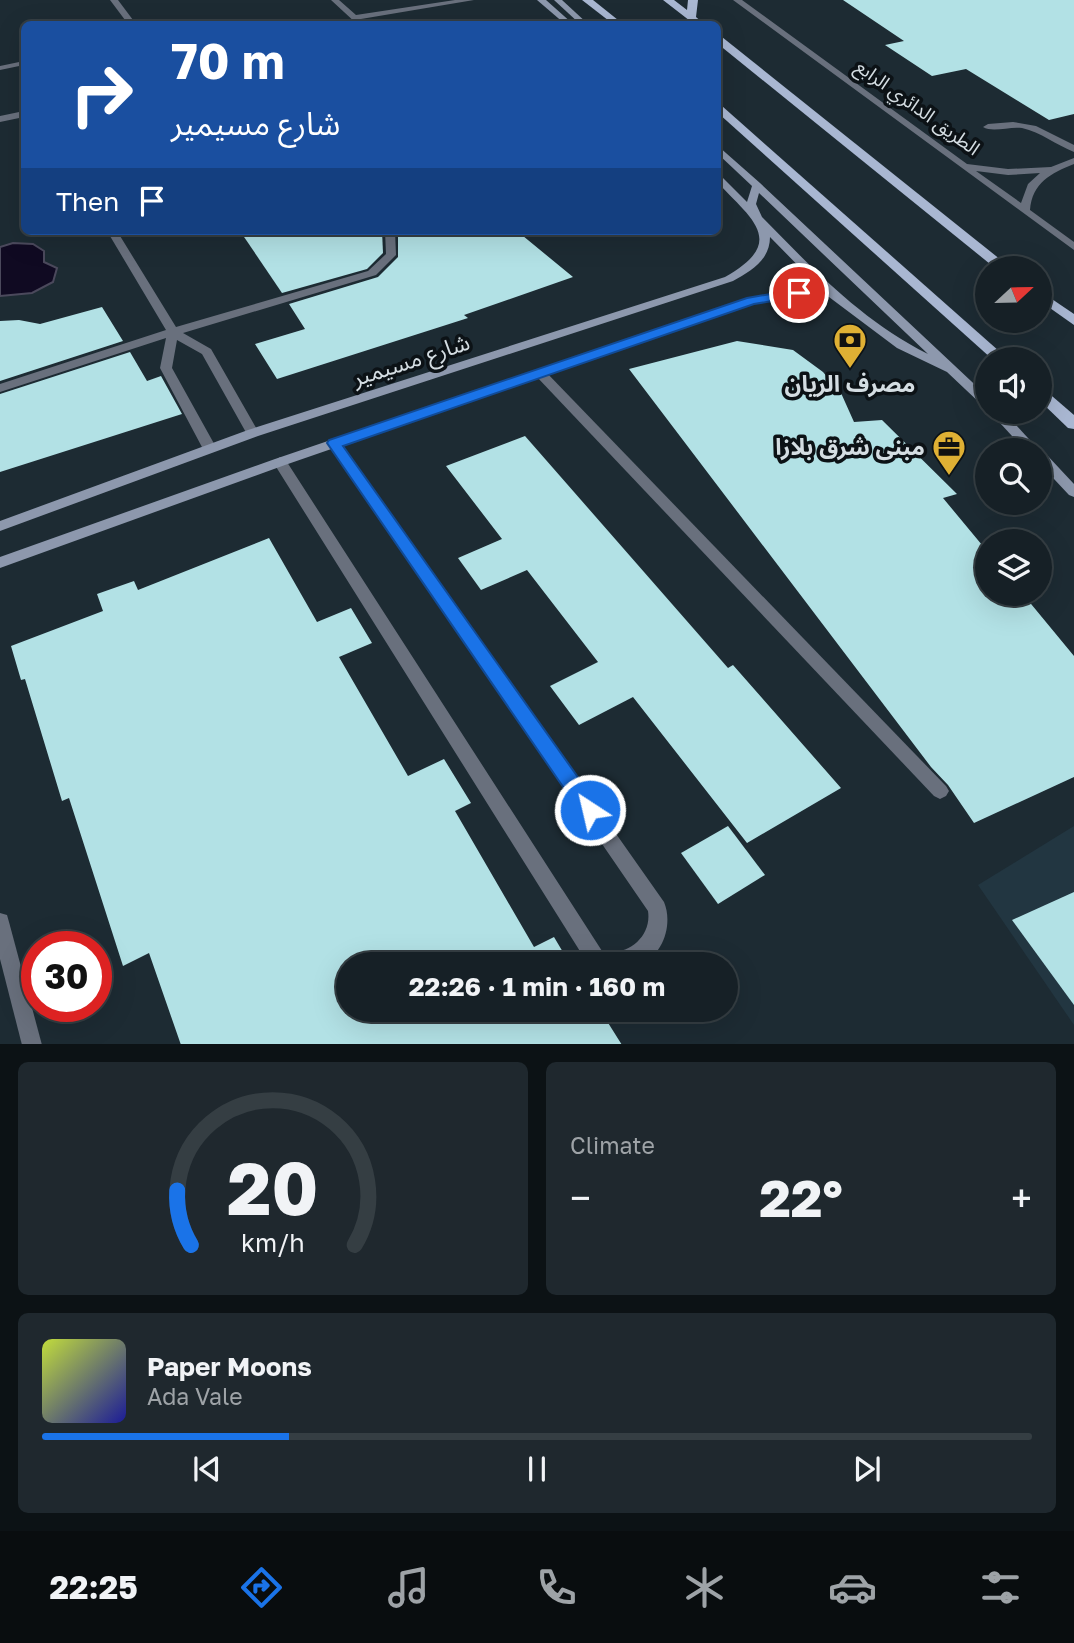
<!DOCTYPE html>
<meta charset="utf-8">
<style>
body{margin:0;font-family:"Golos Text","Noto Sans Arabic",sans-serif;background:#1f282e;color:#f1f3f6;height:100vh;display:flex;flex-direction:column;font-size:26px;white-space:nowrap}
*{box-sizing:border-box;margin:0}
p{font-size:23px;color:#9ea3a7}
.icon{flex:none;width:38px;height:38px;fill:none;stroke:currentColor;stroke-width:2;stroke-linecap:round;stroke-linejoin:round}
.map{position:relative;height:1044px;overflow:hidden}
.sheet{display:flex;flex-direction:column;gap:18px;padding:18px;background:#0c1215;flex:1}
.sheet>*{flex:none}
.top-card{position:absolute;left:21px;top:21px;width:700px;height:214px;border-radius:10px;box-shadow:0 7px 28px #0002,0 0 0 2px #353e43;background:#1a4fa0;color:#fff;overflow:hidden}
.needle{width:46px;rotate:68deg}
.fabs{position:absolute;left:975px;top:256px;display:grid;gap:14px}
.fabs a{display:grid;place-items:center;width:77px;height:77px;border-radius:50%;background:#162026;box-shadow:0 7px 28px #0002,0 0 0 2px #353e43;font-size:35px}
.speed{position:absolute;left:21px;top:931px;display:flex;gap:14px;font-size:35px;font-weight:700;text-align:center}
.speed>*{display:grid;place-content:center;width:91px;height:91px;border-radius:50%;background:#162026;box-shadow:0 7px 28px #0002,0 0 0 2px #353e43;line-height:1}
.speed .limit{border:10px solid #d22;background:#fff;color:#111}
.pin{position:absolute;display:grid;place-items:center;width:60px;height:60px;color:#fff;margin:-30px;border:4px solid #fff;border-radius:50%;box-shadow:0 2px 7px #0007}
.me{position:absolute;width:77px;margin:-38px;rotate:325deg;stroke-linejoin:round;filter:drop-shadow(0 0 5px #0008)}
.turn{display:flex;align-items:center;gap:24px;height:147px;padding:0 35px;font-size:32px}
.turn .icon{width:91px;height:91px;stroke-width:2.5}
.turn b{display:block;font-size:49px;line-height:60px}
.then{display:flex;align-items:center;height:66px;padding:0 35px;background:#0003;gap:14px;font-size:26px}
.big{font-size:52px;font-weight:700;line-height:1.1}
.sheet .widget{flex:1;display:flex;flex-direction:column;justify-content:center;gap:10px;min-width:0;padding:0 24px;border-radius:10px;background:#1f282e}
.sheet .dial{align-items:center;gap:0}
.dial svg{height:182px;overflow:visible;fill:none;stroke:#353e43;stroke-width:7;stroke-linecap:round;text-anchor:middle}
.dial text{fill:#f1f3f6;stroke:none}
.song{display:flex;align-items:center;gap:21px}
.cover{width:84px;height:84px;border-radius:10px;background:linear-gradient(135deg,hsl(70 70% 55%),hsl(240 70% 35%))}
.played{height:7px;border-radius:4px;background:linear-gradient(90deg,#1a73e8 25%,#353e43 25%)}
.keys{display:flex;justify-content:space-around;direction:ltr}
.heat{display:flex;justify-content:space-between;align-items:center;font-size:38px;direction:ltr}
.sheet .tiles{flex:1;display:grid;gap:18px;grid-template-columns:1fr 1fr}
.widget:last-child{grid-column:span 2}
.trip{position:absolute;left:336px;top:952px;width:402px;height:70px;border-radius:35px;background:#162026;box-shadow:0 7px 28px #0002,0 0 0 2px #353e43;font-weight:700;line-height:70px;text-align:center}
.menu{display:flex;height:112px;justify-content:space-around;align-items:center;background:#090d0f;color:#9ea3a7}
.menu .icon{width:49px;height:49px}
.menu .active{color:#1a73e8}
.menu b{font-size:32px;color:#f1f3f6}
.map>svg:first-child{display:block}
.built{fill:#223641}
.water{fill:#100a22;stroke:#4b495c;stroke-width:2}
.building{fill:#b2e1e5}
.lines{fill:none;stroke-linecap:round;stroke-linejoin:round}
.lane{fill:#69707d;fill-rule:evenodd}
.street{fill:#69707d;fill-rule:evenodd}
.secondary{fill:#8d98ad;fill-rule:evenodd}
.primary{fill:#a9b7d2;fill-rule:evenodd}
.route{fill:#1a73e8;stroke:#114b97;stroke-width:2}
.labels{text-anchor:middle;stroke-width:7;stroke-linejoin:round;paint-order:stroke}
.far-street-label{font-size:19px;fill:#d4dde2;stroke:#0c1216}
.street-label{font-size:23px;fill:#d4dde2;stroke:#0c1216}
.poi-label{font-size:23px;font-weight:bold;fill:#d4dde2;stroke:#0c1216}
</style>
<div class="map">
<svg width="1074" height="1045" viewBox="0 0 1074 1045">
<rect width="100%" height="100%" fill="#1d2b33"/>
<path class="built" d="M1074,826V1025L978,885Z"/>
<path class="water" d="M13,243L33,244L44,251V262L57,268L53,282L32,293L0,296V247Z"/>
<g class="building">
<path d="M843,0H1074V114L1049,120L966,69L932,76L885,45L904,41Z"/>
<path d="M240,231H382L383,253L367,269L282,293Z"/>
<path d="M398,231H517L573,277L464,315L468,318L277,379L255,344L305,329L289,304L378,277L398,257Z"/>
<path d="M102,307L123,341L0,381V321L19,320L40,324Z"/>
<path d="M737,341L793,350L823,372L841,393L854,422L882,420L957,494L943,498L987,551V593H1022L1074,656V777L974,823L948,785L931,767L629,369Z"/>
<path d="M130,352L147,381L161,376L182,414L0,472V394Z"/>
<path d="M525,436L728,668L733,665L841,788L747,843L633,697L579,725L550,686L598,662L527,570L481,590L458,558L502,539L446,466Z"/>
<path d="M269,538L317,622L351,608L372,643L339,657L408,776L444,759L471,803L455,811L534,947L554,937L570,964H348V1010H600L622,1045H181L149,953L123,966L69,798L62,801L25,679L21,680L11,646L103,611L97,594L134,581L138,590Z"/>
<path d="M728,826L765,875L718,904L681,853Z"/>
<path d="M1074,892V1005L1012,920Z"/>
</g>
<g class="lines">
<g class="lane">
<path d="M331,0H339L356,15L455,0H474L361,19L363,24H357Z"/>
<path d="M567,21H570V24H554Z"/>
<path d="M1013,122L1036,126L1074,145V152C1056,145 1041,132 1022,128C1010,126 993,133 983,127L988,124Z"/>
<path d="M540,369L544,370L946,786L949,791L946,796L940,799L934,796L536,376L534,373Z"/>
</g>
<g class="street">
<path d="M110,0H118L136,24H128Z"/>
<path d="M733,0H742L967,164L1008,169L1051,167L1074,158V164C1051,173 1032,183 1030,210L1074,242V250ZM976,171L1008,175L1040,173L1028,184L1021,203Z"/>
<path d="M24,61V65L0,70V66Z"/>
<path d="M24,111V117L0,122V116Z"/>
<path d="M107,231H117L176,327L368,271L386,254L385,231H395L396,255L376,275L183,333L211,349L259,433L258,436H248L202,354L177,340L172,368L217,449L210,453L203,449L160,368L166,338L0,392V384L166,330Z"/>
<path d="M334,439L339,440L664,902C673,923 664,956 639,964C627,968 601,964 588,964L273,462L280,457L285,459L602,951C627,957 652,937 648,911L329,446L327,443Z"/>
<path d="M0,913L7,915L9,922L42,1045H22L0,959Z"/>
</g>
<g class="secondary">
<path d="M537,0H546L573,24H565Z"/>
<path d="M554,0H562L588,24H580Z"/>
<path d="M718,146L760,183L987,396V407L983,406L947,372L897,348L829,297L799,296L754,303L285,465L0,568V557L275,459L748,298L799,290H822L770,237C770,260 751,271 733,281L258,436L0,531V521L248,430L725,277C787,242 753,220 718,183V175L721,176L747,202L752,186L718,154ZM759,193L928,354C862,321 813,269 762,217L756,204Z"/>
<path d="M989,411H1003L1039,450H1025Z"/>
<path d="M1040,452L1045,453L1074,484V497L1069,495L1040,464Z"/>
</g>
<g class="primary">
<path d="M582,0H593L623,24H613Z"/>
<path d="M663,0H674L687,10L688,0H698L696,17L704,24H694Z"/>
<path d="M718,36L722,37L1011,268H995L718,44Z"/>
<path d="M718,105L722,106L1008,359H992L718,113Z"/>
<path d="M1040,291L1074,314V325L1040,301Z"/>
<path d="M1040,388L1045,390L1074,415V429L1068,428L1040,401Z"/>
</g>
</g>
<path class="route" d="M799,289L803,290V296L754,304L343,446L597,804L600,810L597,816L590,819L583,816L327,443L329,440L747,298Z"/>
<defs>
<symbol id="bank-pin" viewBox="-11 -11 22 30"><path d="M0 17L-7.5 6A9.5 9.5 0 1 1 7.5 6Z" fill="#dfb034" stroke="#0c1216"/><path d="M-6-4H6V4H-6ZM0-2.3a2.3 2.3 0 1 0 0 4.6a2.3 2.3 0 1 0 0-4.6Z" fill="#111"/></symbol>
<symbol id="office-pin" viewBox="-11 -11 22 30"><path d="M0 17L-7.5 6A9.5 9.5 0 1 1 7.5 6Z" fill="#dfb034" stroke="#0c1216"/><path d="M-6-3h4V-5.5h4V-3h4V5H-6ZM-1-4.5V-3h2v-1.5ZM-6 0V1H6V0Z" fill="#111"/></symbol>
</defs>
<g fill-rule="evenodd">
<use href="#bank-pin" x="831" y="321" width="38" height="52"/>
<use href="#office-pin" x="930" y="428" width="38" height="52"/>
</g>
<g class="labels">
<g class="far-street-label">
<text transform="translate(918 107) rotate(36)" y="7">الطريق الدائري الرابع</text>
</g>
<g class="street-label">
<text transform="translate(411 360) rotate(-18)" y="8">شارع مسيمير</text>
</g>
<g class="poi-label">
<text x="850" y="392">مصرف الريان</text>
<text x="925" y="455" text-anchor="end">مبنى شرق بلازا</text>
</g>
</g>
</svg>
<div class="fabs">
<a><svg class="needle" viewBox="-14 -14 28 28"><path d="M0-13l5 13h-10z" fill="#e53935"/><path d="M0 13l5-13h-10z" fill="#9ea3a7"/></svg></a>
<a><svg class="icon" aria-label="sound" viewBox="0 0 24 24"><path d="M4 9h4l5-4v14l-5-4H4zM17 9q2 3 0 6"/></svg></a>
<a><svg class="icon" aria-label="search" viewBox="0 0 24 24"><circle cx="10" cy="10" r="6"/><path d="M15 15l6 6"/></svg></a>
<a><svg class="icon" aria-label="layers" viewBox="0 0 24 24"><path d="M12 4l9 5-9 5-9-5zM3 14l9 5 9-5"/></svg></a>
</div>
<div class="speed"><div class="limit">30</div></div>
<div class="pin" style="left:799px;top:293px;background:#d93025"><svg class="icon" aria-label="arrive" viewBox="0 0 24 24"><path d="M6 21V4h12l-3 4 3 4H6"/></svg></div>
<svg class="me" style="left:590px;top:810px" viewBox="-20 -20 40 40"><circle r="17" fill="#1a73e8" stroke="#fff" stroke-width="3"/><path d="M0-11L8 9 0 5-8 9z" fill="#fff"/></svg>
<div class="trip">22:26 · 1 min · 160 m</div>
<div class="top-card">
<div class="turn"><svg class="icon" aria-label="right" viewBox="0 0 24 24"><path d="M7 20v-9h11M14 6l5 5-5 5"/></svg><div><b>70 m</b>شارع مسيمير</div></div>
<div class="then">Then<svg class="icon" aria-label="arrive" viewBox="0 0 24 24"><path d="M6 21V4h12l-3 4 3 4H6"/></svg></div>
</div>
</div>
<section class="sheet">
<div class="tiles">
<div class="widget dial"><svg viewBox="0 0 100 80">
<path d="M14 69A42 42 0 1 1 86 69"/>
<path d="M14 69A42 42 0 0 1 8 45" stroke="#1a73e8"/>
<text x="50" y="56" font-size="32" font-weight="700">20</text>
<text x="50" y="72" font-size="11">km/h</text>
</svg></div>
<div class="widget"><p>Climate</p>
<div class="heat"><a>−</a><b class="big">22°</b><a>+</a></div>
</div>
<div class="widget">
<div class="song"><i class="cover"></i><div><b>Paper Moons</b><p>Ada Vale</p></div></div>
<div class="played"></div>
<div class="keys"><svg class="icon" aria-label="previous" viewBox="0 0 24 24"><path d="M18 5L8 12l10 7zM5 5v14"/></svg><svg class="icon" aria-label="pause" viewBox="0 0 24 24"><path d="M8 5v14M16 5v14"/></svg><svg class="icon" aria-label="next" viewBox="0 0 24 24"><path d="M6 5l10 7-10 7zM19 5v14"/></svg></div>
</div>
</div>
</section>
<nav class="menu">
<b>22:25</b>
<svg class="icon active" aria-label="directions" viewBox="0 0 24 24"><path d="M12 3l9 9-9 9-9-9zM9 14v-3h6M13 9l2 2-2 2"/></svg>
<svg class="icon" aria-label="music" viewBox="0 0 24 24"><path d="M9 18V5l10-2v13"/><circle cx="6" cy="18" r="3"/><circle cx="16" cy="16" r="3"/></svg>
<svg class="icon" aria-label="phone" viewBox="0 0 24 24"><path d="M5 4h4l2 5-3 2q2 4 5 5l2-3 5 2v4C11 20 4 13 5 4z"/></svg>
<svg class="icon" aria-label="climate" viewBox="0 0 24 24"><path d="M12 3v18M4 7l16 10M4 17L20 7"/></svg>
<svg class="icon" aria-label="car" viewBox="0 0 24 24"><path d="M5 17H2v-5l4-1 3-4h7l3 4 3 1v5h-3M9 17h6M6 11h13"/><circle cx="7" cy="17" r="2"/><circle cx="17" cy="17" r="2"/></svg>
<svg class="icon" aria-label="filters" viewBox="0 0 24 24"><path d="M4 7h16M4 17h16"/><circle cx="9" cy="7" r="2"/><circle cx="15" cy="17" r="2"/></svg>
</nav>
